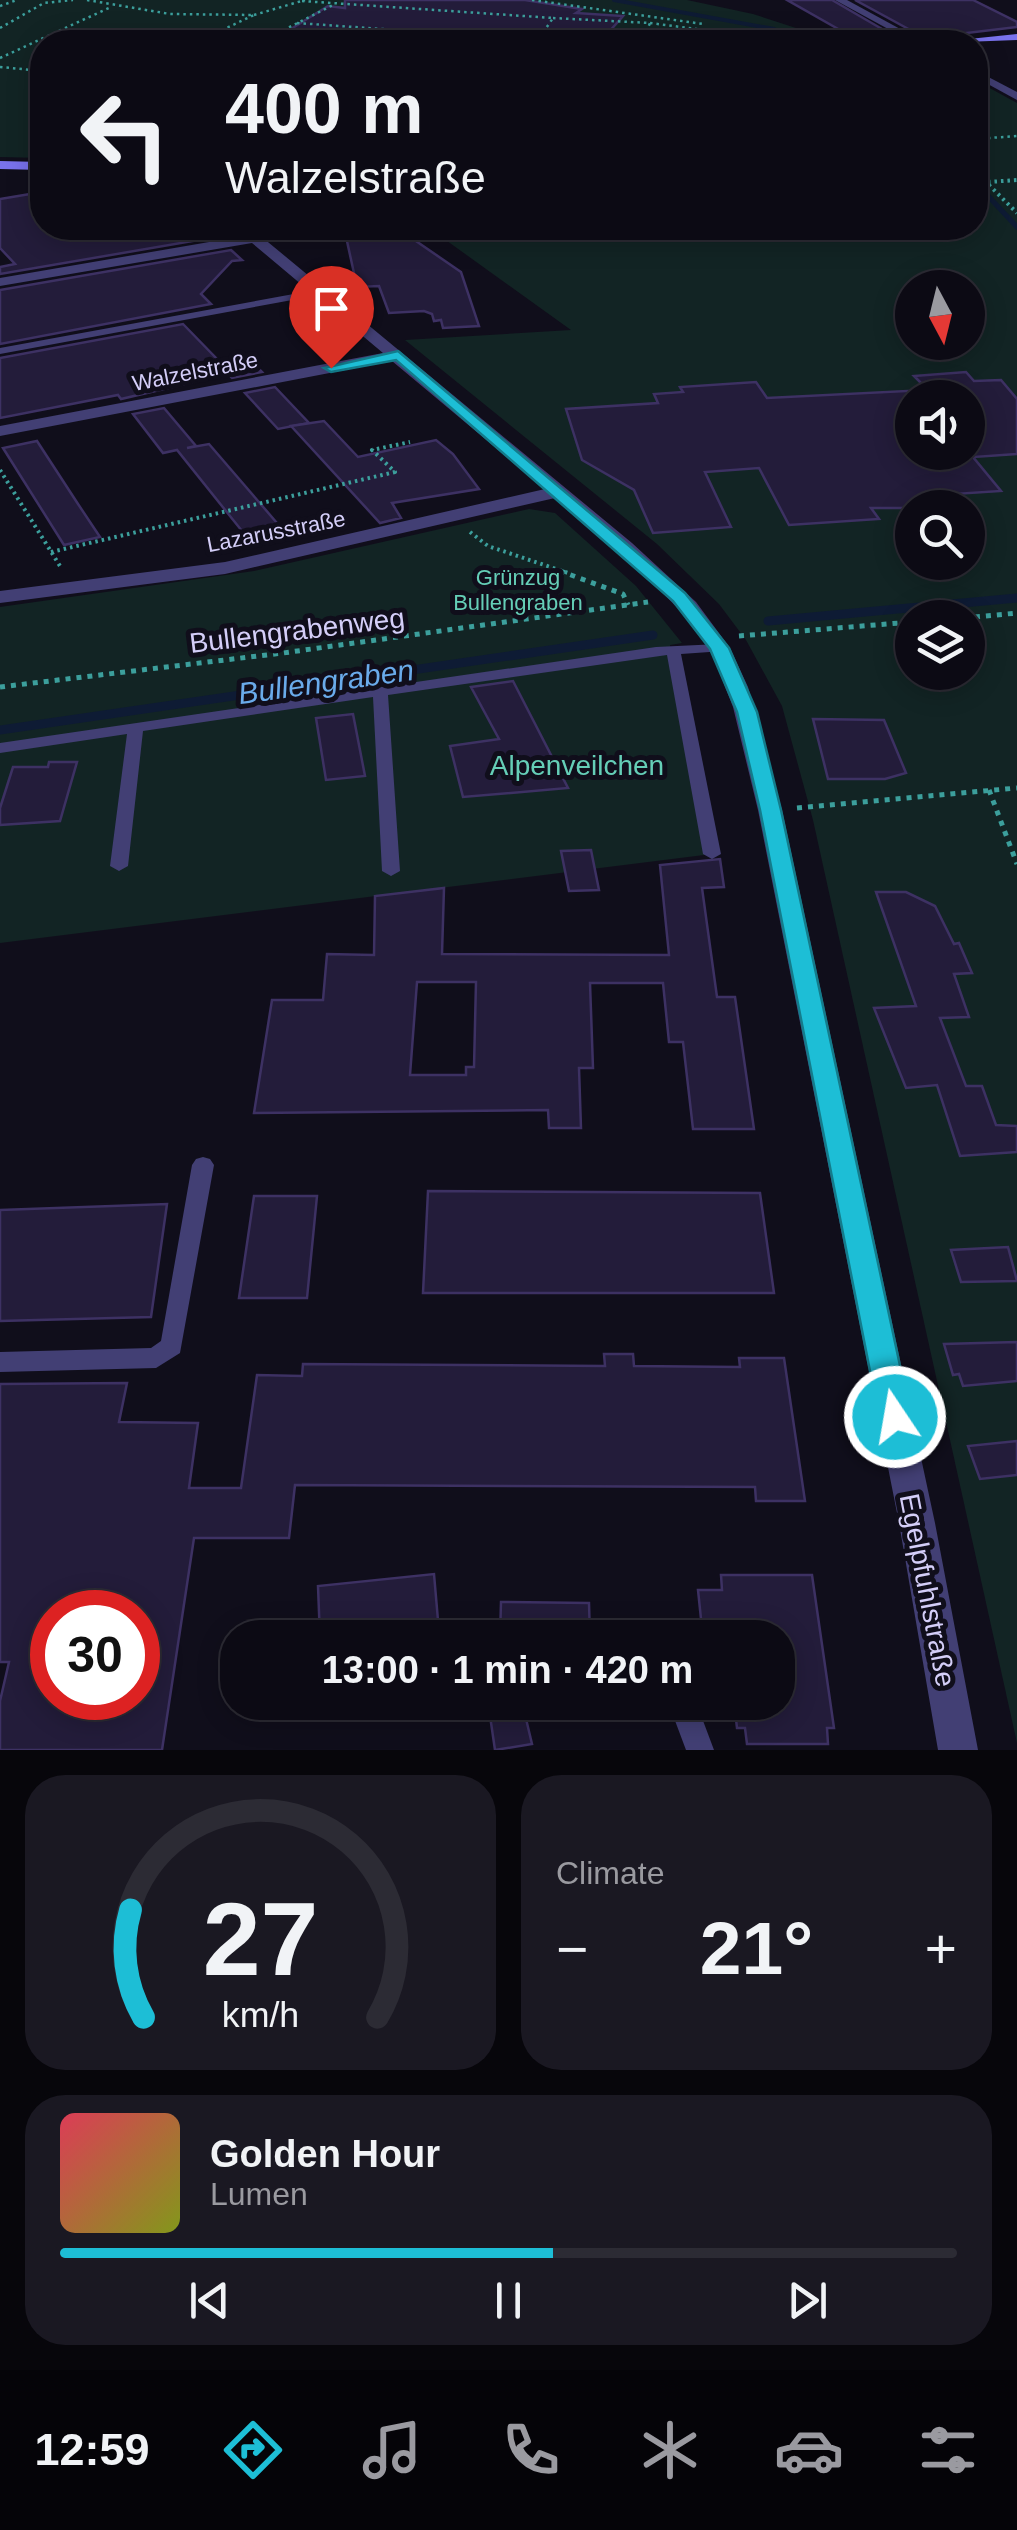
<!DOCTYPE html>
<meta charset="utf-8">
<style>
body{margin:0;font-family:Helvetica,sans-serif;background:#1a1822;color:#f1f3f6;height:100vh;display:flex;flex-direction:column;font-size:38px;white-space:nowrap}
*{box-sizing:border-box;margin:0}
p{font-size:32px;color:#9a9aa0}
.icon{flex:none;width:55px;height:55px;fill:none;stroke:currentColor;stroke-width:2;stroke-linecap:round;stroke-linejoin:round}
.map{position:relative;height:1750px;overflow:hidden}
.side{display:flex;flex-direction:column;gap:25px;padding:25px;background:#07060b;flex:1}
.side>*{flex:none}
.guide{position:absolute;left:30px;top:30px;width:958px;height:210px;border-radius:40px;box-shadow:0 5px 25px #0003,0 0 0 2px #2c2b34;background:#0c0a14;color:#f1f3f6;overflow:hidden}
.needle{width:65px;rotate:173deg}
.buttons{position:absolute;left:895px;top:270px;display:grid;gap:20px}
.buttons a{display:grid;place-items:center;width:90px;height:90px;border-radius:50%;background:#0c0a14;box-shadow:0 5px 25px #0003,0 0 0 2px #2c2b34;font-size:50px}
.speed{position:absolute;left:30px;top:1590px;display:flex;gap:20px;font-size:50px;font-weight:700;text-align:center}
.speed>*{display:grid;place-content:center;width:130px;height:130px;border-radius:50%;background:#0c0a14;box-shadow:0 5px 25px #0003,0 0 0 2px #2c2b34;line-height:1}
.speed .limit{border:15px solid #d22;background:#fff;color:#111}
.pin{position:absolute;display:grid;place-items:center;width:85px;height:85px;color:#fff;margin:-102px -42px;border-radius:50% 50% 50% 0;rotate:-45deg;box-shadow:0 0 10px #0007}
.pin .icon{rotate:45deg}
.me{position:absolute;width:110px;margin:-55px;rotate:348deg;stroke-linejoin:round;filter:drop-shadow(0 0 8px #0008)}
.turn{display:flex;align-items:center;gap:35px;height:210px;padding:0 30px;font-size:45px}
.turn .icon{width:130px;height:130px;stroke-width:2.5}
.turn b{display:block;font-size:70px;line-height:85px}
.big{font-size:75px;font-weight:800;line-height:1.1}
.side .tile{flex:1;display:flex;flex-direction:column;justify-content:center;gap:15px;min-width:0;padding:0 35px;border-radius:40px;background:#1a1822}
.side .dial{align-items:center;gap:0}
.dial svg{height:260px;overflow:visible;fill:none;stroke:#2c2b34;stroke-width:7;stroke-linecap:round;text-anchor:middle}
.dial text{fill:#f1f3f6;stroke:none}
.song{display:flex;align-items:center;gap:30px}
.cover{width:120px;height:120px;border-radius:15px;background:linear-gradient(135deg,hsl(350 70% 55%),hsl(70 70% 35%))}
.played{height:10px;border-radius:5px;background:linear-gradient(90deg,#1dbed6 55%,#2c2b34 55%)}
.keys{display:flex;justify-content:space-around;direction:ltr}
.heat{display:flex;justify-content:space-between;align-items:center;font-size:55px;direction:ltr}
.side .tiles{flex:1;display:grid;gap:25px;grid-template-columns:1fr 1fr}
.tile:last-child{grid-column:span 2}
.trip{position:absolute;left:220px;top:1620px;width:575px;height:100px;border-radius:40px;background:#0c0a14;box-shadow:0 5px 25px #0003,0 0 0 2px #2c2b34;font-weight:800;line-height:100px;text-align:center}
.tab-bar{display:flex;height:160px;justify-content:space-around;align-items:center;background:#050408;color:#9a9aa0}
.tab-bar .icon{width:70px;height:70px}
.tab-bar .selected{color:#1dbed6}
.tab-bar b{font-size:45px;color:#f1f3f6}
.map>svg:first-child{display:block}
.green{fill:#122424;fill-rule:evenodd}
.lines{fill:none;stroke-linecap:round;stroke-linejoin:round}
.stream-far2{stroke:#0e1b34;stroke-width:4}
.stream-far1{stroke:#0e1b34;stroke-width:5}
.stream{stroke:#0e1b34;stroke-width:9}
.building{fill:#231c3a;stroke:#3d3163;stroke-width:2.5;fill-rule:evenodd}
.path-far2{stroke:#3c9f9c;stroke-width:2.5;stroke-dasharray:2.5 4;stroke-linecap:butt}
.path-far1{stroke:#3c9f9c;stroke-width:4;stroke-dasharray:2.5 4;stroke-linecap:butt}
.path{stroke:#3c9f9c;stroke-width:5;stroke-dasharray:5 6;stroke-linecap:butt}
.lane{fill:#423f74;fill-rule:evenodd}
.street{fill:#423f74;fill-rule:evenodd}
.secondary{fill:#7972ec;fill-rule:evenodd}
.route{fill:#1dbed6;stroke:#137c8b;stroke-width:2.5}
.labels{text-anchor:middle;stroke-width:10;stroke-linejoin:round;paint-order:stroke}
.far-street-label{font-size:22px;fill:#d4cef8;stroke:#100e1b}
.far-park-label{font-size:22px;fill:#65ceb7;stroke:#100e1b}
.street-label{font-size:28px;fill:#d4cef8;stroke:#100e1b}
.park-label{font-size:28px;fill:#65ceb7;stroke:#100e1b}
.water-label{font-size:30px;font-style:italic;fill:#6aabeb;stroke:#100e1b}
</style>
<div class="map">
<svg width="1017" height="1750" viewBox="0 0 1017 1750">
<rect width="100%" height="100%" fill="#100e1b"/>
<g class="green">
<path d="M0,0H687L753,14L839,42H42V158L0,157Z"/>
<path d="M975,80L1017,103V1743L813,820L782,706L746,640L719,604L657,544L405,340L571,330L429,228H975ZM912,288H968V342H912ZM912,398H968V452H912ZM912,508H968V562H912ZM912,618H968V672H912Z"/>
<path d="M529,509L555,513L636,586L682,643L670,645L712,854L0,943V607L254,571Z"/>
</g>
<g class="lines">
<path class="stream-far2" d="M614,0L774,29L809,42"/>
<path class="stream-far1" d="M975,182L1017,227"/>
<g class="stream">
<path d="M768,621L1017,598"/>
<path d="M0,730L653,635"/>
</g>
</g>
<g class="building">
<path d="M345,0H525L582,9L576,13L623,16L600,42H270L328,6L345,8Z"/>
<path d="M787,0H832L901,40L874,42L857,33L847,34Z"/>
<path d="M855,0H973L1017,22V27L925,38Z"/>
<path d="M42,192V228H205L216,237L0,274V267L15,264L0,248V199Z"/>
<path d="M375,228H397L461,272L479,326L443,328L441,320L434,321L432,314L424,311L389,313L379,286L357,287L345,232Z"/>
<path d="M231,250L242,260L232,261L201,294L211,304L0,344V290Z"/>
<path d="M183,324L219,361L246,356L262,372L232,378L228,374L121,399L118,395L0,418V358Z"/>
<path d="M966,372L974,381L1001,380L1017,399V454L973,457L1001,491L938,495L948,508H871L879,519L789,525L759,468L705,472L731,527L653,533L634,490L582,460L566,409L658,403L654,394L683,392L680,387L756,382L767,398L928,390L914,376ZM912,398H968V452H912Z"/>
<path d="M275,387L309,423L278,429L245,393Z"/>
<path d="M164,408L196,446L187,448L209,444L283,530L246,536L177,450L163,453L133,414Z"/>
<path d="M324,421L358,457L436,440L453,454L479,489L392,503L401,518L380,523L291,426Z"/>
<path d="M37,441L78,504L100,537L64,545L3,448Z"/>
<path d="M513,681L568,788L463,797L450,746L499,739L471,687Z"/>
<path d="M353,714L365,776L326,780L316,718Z"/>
<path d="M813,719L884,720L906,773L885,779H828Z"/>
<path d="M49,762H77L60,821L0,825V808L13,767H48Z"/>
<path d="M591,850L599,890L569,891L561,851Z"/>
<path d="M720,859L724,887L702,888L717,997H735L754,1129H693L683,1042H669L663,983H590L593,1068H579L581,1128H549L548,1110L254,1113L272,1000H323L327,954L374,955L375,896L444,888L442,954L669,955L660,865ZM417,982H476L474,1067H466V1075H410Z"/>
<path d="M876,892H906L935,906L954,944L959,943L972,973L954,974L969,1017L940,1018L966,1086H982L996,1125L1017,1126V1152L960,1156L937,1085L906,1088L874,1008L916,1006Z"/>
<path d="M428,1191L760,1193L774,1293H423Z"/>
<path d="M254,1196H317L307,1298H239Z"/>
<path d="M167,1204L151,1317L0,1321V1210Z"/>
<path d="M1008,1247L1017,1281L961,1282L951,1250Z"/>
<path d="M1017,1342V1381L963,1386L959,1374L953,1375L944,1344Z"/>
<path d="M604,1354H633L634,1366L740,1367L739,1358H784L805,1501H756L755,1487L295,1485L289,1538H194L162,1750H0V1701L9,1662H0V1384L127,1383L119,1422L198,1423L189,1488H241L257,1375L302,1376L303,1364L605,1366ZM52,1612H138V1698H52Z"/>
<path d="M1017,1441V1475L980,1479L968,1446Z"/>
<path d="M434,1574L439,1632L390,1638H320L318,1586Z"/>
<path d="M721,1575H812L834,1728H827L828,1744H747L745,1728H737L734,1702H778V1638H728L726,1620L701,1619L698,1590H722Z"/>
<path d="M501,1602L589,1603L590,1638H500Z"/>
<path d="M488,1702H522L532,1744L495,1750Z"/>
</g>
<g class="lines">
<g class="path-far2">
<path d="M87,0L170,14L254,15L197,42"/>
<path d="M532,0L703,24"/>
<path d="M302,1L553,18L538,40"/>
<path d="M0,6L17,0"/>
<path d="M254,15L305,0"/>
<path d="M553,18L650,23L642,42"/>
<path d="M297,23L538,40L535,42"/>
<path d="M650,23L704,30"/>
<path d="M0,28L44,3L73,0"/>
<path d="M260,42L335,4"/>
<path d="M0,58L111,7"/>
<path d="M0,67L42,71"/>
<path d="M975,139L1017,136"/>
</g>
<g class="path-far1">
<path d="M975,171L1017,213"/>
<path d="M988,182L1017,180"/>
<path d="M0,470L60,566"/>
<path d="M470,532L488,546L568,573"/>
<path d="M51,552L395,472L372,450L410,442"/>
</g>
<g class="path">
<path d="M560,571L623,594L628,605"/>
<path d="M964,618L1017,613"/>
<path d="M739,636L912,622"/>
<path d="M0,687L283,653L648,602"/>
<path d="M989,790L1017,864"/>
<path d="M797,808L1017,788"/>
</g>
<g class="lane">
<path d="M717,31L744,40L745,42H736L719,36L717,42H711Z"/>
<path d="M321,289L326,292L325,294L0,354V348Z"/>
<path d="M719,644L726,648L724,651L681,654L721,854L712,859L703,854L667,655L388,695L400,871L391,876L382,871L373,697L143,731L128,866L119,871L110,866L127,734L0,753V743L656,647Z"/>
<path d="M203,1157L210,1159L214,1165L180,1353L156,1368L0,1372V1352L151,1348L161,1341L192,1165L196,1159Z"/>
<path d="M668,1702H696L714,1750H686Z"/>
</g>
<g class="street">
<path d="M835,0H847L924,42H912Z"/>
<path d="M975,70L1017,92V100L975,77Z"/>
<path d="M237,228H251L632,543L696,602L730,648L748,687L782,810L935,1523L978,1750H938L899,1523L758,810L733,707L710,648L693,624L656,586L555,498L225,574L0,603V591L225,562L545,489L392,361L0,436V426L383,353L252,243L0,286V278L244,236Z"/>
</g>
<g class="secondary">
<path d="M1017,34V40L964,42L969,39Z"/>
<path d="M0,161L42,162V170L0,169Z"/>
</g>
</g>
<path class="route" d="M398,351L685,593L729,648L757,712L781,810L911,1417L906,1427L895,1431L884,1427L879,1417L760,810L737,712L710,649L673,601L396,360L331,372L324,368Z"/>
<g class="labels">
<g class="far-street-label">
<text transform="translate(195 371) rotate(-11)" y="8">Walzelstraße</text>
<text transform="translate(276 531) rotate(-11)" y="8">Lazarusstraße</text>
</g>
<g class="far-park-label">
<text x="518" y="585">Grünzug<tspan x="518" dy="25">Bullengraben</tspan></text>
</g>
<g class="street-label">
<text transform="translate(297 630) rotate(-7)" y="10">Bullengrabenweg</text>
<text transform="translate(928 1590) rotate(79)" y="10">Egelpfuhlstraße</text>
</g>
<g class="park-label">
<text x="577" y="775">Alpenveilchen</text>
</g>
<g class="water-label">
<text transform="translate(326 682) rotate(-8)" y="10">Bullengraben</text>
</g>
</g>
</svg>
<div class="buttons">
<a><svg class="needle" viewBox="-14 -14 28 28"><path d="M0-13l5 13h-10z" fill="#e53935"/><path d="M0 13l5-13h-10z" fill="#9a9aa0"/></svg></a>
<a><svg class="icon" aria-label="sound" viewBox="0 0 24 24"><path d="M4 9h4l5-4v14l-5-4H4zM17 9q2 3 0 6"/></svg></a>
<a><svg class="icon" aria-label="search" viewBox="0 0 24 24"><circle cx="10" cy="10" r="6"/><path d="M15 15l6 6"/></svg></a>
<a><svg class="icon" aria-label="layers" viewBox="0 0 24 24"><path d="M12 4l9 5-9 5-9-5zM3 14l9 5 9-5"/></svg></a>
</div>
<div class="speed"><div class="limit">30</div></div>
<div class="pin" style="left:331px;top:368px;background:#d93025"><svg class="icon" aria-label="arrive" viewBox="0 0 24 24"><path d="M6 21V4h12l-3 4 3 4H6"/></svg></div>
<svg class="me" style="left:895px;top:1417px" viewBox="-20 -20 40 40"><circle r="17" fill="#1dbed6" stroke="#fff" stroke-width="3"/><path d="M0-11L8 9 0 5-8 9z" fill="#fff"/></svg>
<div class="trip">13:00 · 1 min · 420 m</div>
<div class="guide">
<div class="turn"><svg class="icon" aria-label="left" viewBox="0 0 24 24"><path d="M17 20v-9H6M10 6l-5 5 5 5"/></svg><div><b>400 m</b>Walzelstraße</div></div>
</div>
</div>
<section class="side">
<div class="tiles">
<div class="tile dial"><svg viewBox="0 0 100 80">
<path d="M14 69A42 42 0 1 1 86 69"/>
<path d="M14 69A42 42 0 0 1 10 36" stroke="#1dbed6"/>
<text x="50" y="56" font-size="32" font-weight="700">27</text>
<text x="50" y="72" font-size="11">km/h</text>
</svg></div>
<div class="tile"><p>Climate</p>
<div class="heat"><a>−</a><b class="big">21°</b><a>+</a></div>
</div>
<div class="tile">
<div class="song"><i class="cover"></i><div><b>Golden Hour</b><p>Lumen</p></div></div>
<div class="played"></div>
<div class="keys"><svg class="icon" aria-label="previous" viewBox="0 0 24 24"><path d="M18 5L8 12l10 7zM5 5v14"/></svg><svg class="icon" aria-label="pause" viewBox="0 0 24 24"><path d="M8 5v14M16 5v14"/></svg><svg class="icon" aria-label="next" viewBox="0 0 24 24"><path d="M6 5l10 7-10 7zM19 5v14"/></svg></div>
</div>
</div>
</section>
<nav class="tab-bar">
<b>12:59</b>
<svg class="icon selected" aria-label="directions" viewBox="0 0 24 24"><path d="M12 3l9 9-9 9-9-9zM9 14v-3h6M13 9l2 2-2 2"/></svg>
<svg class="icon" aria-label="music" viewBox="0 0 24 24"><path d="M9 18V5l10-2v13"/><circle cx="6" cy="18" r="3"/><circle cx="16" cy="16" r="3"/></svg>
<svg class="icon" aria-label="phone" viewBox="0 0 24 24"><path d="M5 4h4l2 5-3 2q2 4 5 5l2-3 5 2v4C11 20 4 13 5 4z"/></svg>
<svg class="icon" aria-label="climate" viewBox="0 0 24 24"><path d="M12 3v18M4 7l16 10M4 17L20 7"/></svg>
<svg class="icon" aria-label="car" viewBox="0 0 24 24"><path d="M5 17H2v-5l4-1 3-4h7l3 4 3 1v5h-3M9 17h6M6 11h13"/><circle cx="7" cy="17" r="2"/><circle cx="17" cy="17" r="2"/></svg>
<svg class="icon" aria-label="filters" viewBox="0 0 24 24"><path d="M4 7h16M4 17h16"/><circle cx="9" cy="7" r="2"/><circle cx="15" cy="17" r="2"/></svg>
</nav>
